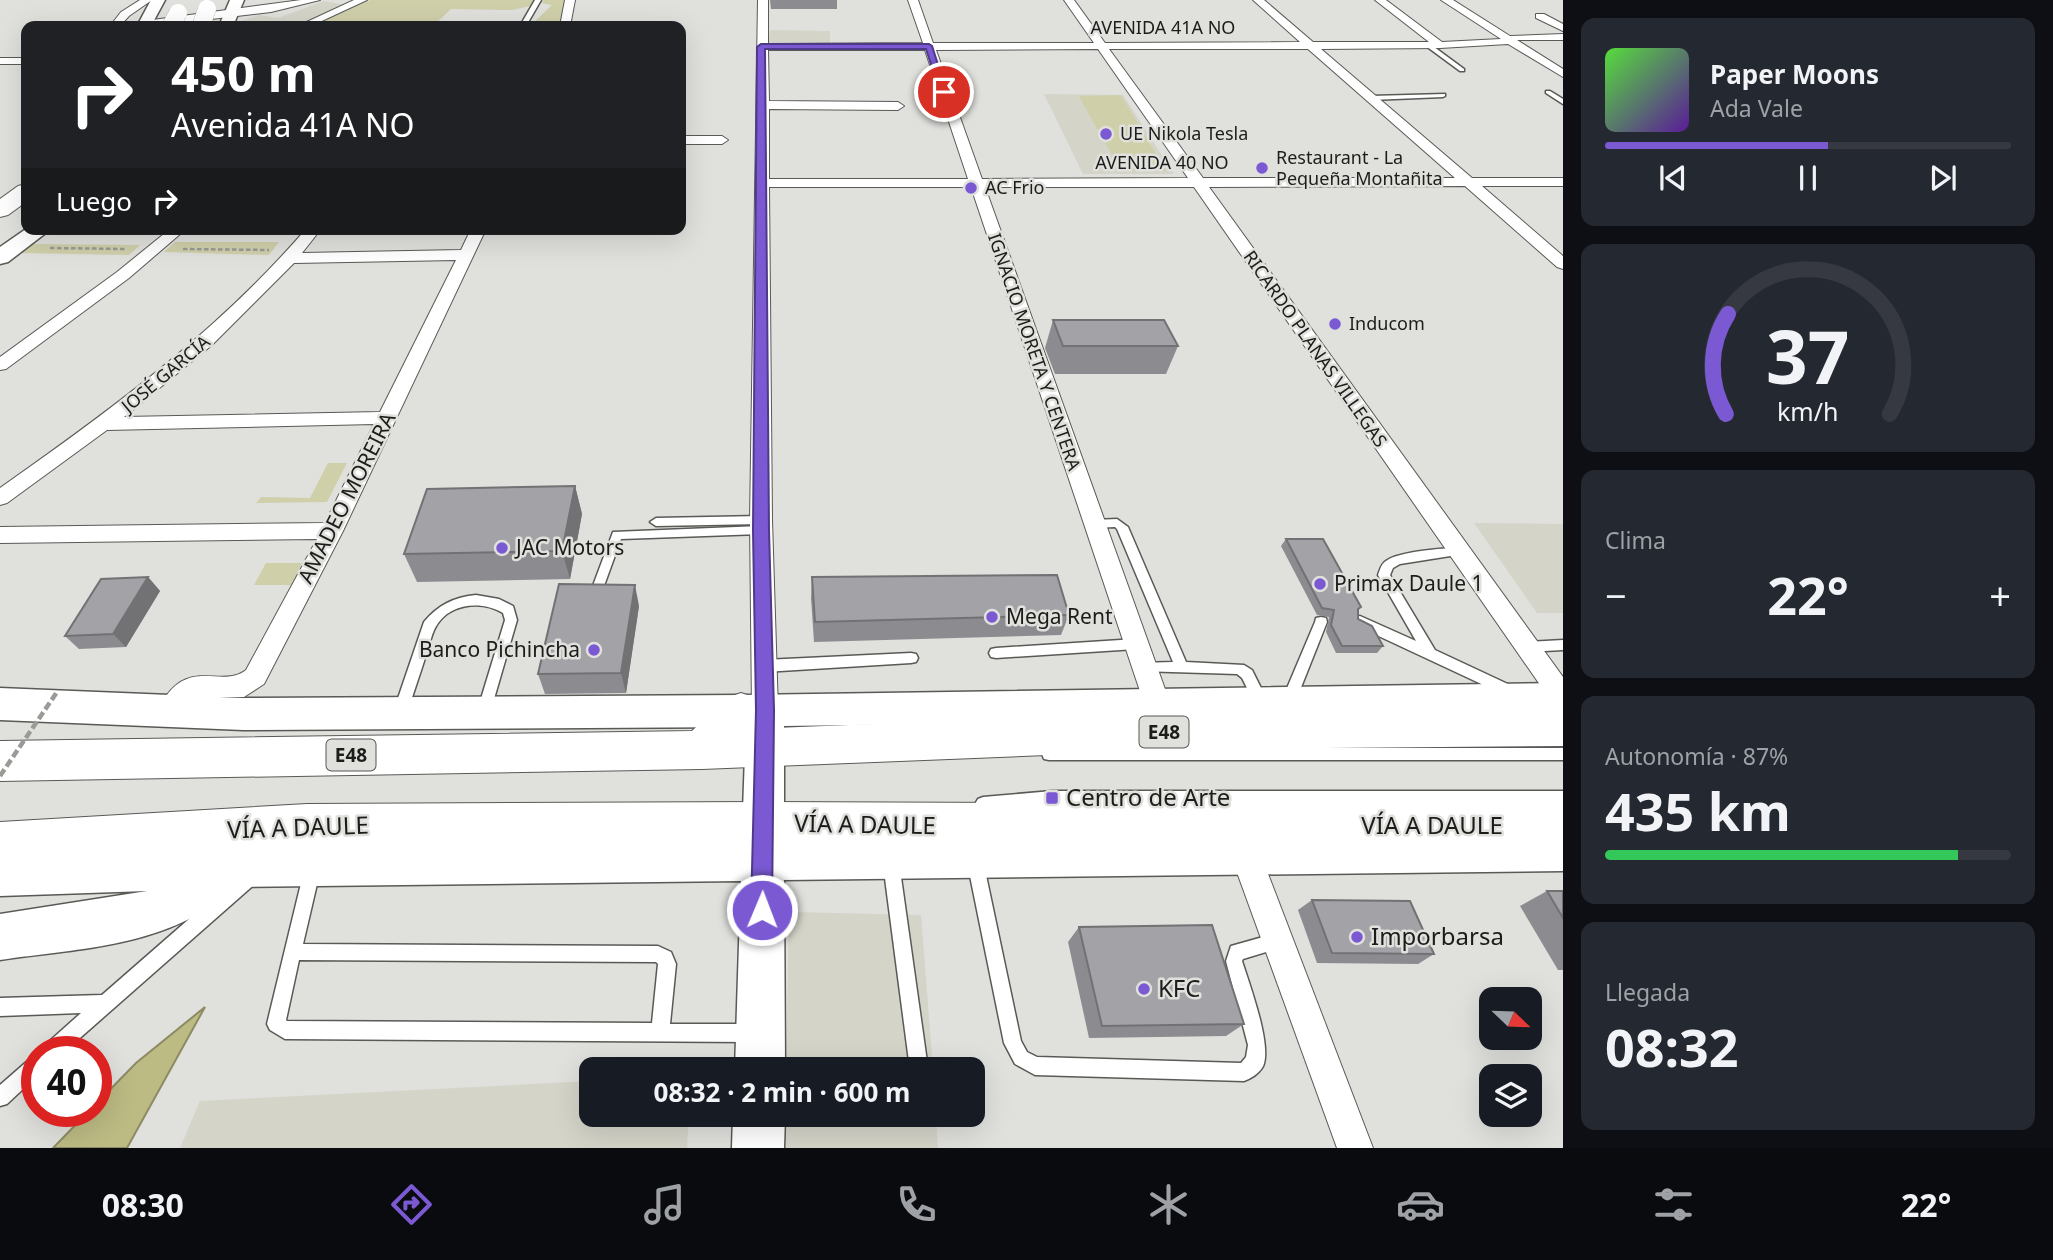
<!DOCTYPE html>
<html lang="es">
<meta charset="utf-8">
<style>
body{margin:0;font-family:"Noto Sans",sans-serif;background:#242831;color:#f1f3f6;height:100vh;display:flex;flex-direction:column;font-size:26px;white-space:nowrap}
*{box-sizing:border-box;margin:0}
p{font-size:23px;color:#9ea1a6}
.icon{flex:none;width:38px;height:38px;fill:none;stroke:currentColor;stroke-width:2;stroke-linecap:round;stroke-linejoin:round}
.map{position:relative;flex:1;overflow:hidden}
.drawer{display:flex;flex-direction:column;gap:18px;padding:18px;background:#0d0f14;width:490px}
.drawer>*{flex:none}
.banner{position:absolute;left:21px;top:21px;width:665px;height:214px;border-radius:14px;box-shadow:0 7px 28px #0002;background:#202124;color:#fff;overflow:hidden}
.needle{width:46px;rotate:113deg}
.controls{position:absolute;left:1479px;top:987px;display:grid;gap:14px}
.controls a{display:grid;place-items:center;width:63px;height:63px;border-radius:14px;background:#171b24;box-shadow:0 7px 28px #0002;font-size:35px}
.speed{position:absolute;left:21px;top:1036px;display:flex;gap:14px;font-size:35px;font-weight:700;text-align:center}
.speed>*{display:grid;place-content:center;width:91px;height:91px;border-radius:50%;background:#171b24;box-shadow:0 7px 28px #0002;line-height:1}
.speed .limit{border:10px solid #d22;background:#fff;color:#111}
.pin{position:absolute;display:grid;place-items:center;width:60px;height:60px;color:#fff;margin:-30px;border:4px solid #fff;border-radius:50%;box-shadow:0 2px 7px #0007}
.me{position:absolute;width:77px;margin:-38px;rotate:1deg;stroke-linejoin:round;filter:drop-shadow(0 0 5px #0008)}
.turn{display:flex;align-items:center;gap:24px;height:147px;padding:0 35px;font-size:32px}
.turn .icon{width:91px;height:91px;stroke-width:2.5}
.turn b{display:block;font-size:49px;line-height:60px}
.then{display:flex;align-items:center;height:66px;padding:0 35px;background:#0003;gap:14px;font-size:26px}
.big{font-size:52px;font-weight:700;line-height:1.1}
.drawer .card{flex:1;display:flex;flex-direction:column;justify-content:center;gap:10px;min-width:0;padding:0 24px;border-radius:14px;background:#242831}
.drawer .dial{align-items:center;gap:0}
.dial svg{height:182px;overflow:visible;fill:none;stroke:#363941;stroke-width:7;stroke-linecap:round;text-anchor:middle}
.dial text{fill:#f1f3f6;stroke:none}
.song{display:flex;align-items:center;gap:21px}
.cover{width:84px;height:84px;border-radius:10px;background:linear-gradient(135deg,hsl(110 70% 55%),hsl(270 70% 35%))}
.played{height:7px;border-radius:4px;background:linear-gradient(90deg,#7a59d3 55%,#363941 55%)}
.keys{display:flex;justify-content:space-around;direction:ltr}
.heat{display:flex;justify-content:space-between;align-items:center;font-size:38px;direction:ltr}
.charge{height:10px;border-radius:5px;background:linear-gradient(90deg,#34c759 87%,#363941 0)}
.trip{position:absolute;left:579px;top:1057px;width:406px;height:70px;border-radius:14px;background:#171b24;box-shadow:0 7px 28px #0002;font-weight:700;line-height:70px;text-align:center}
.dock{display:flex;height:112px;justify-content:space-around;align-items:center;background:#090b0e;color:#9ea1a6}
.dock .icon{width:49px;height:49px}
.dock .on{color:#7a59d3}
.dock b{font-size:32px;color:#f1f3f6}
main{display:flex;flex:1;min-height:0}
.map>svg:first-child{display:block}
.built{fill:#d4d4c9}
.green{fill:#cfcfaa}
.water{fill:#bcbb84;stroke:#8c8b64;stroke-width:2}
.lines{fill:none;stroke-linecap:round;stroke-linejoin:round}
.lane-casing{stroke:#595956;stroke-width:3}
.street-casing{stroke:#595956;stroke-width:2}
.secondary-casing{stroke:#595956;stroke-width:3}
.primary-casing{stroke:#595956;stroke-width:2}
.path{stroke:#9a9a97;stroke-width:2.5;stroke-dasharray:4.5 2.5;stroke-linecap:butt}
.lane{fill:#fff;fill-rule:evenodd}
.street{fill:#fff;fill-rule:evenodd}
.secondary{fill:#fff;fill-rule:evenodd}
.primary{fill:#fff;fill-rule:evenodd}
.primary-bridge-casing{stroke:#595956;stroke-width:18;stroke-linecap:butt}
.path-bridge{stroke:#9a9a97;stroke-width:4.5;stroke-dasharray:8 3.5;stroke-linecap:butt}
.primary-bridge{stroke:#fff;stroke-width:18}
.wall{fill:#8c8b8f}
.shaded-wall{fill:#727174}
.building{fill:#a3a2a6;stroke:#727174;stroke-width:2}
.route{fill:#7a59d3;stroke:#4f3a89;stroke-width:2}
.poi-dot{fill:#7a59d3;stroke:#e0e0dd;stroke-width:2.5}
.labels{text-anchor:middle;stroke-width:5;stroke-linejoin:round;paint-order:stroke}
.far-street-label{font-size:18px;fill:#1c1c1a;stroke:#e0e0dd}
.far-poi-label{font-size:18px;fill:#1c1c1a;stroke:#e0e0dd;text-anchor:start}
.shield{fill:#e0e0dd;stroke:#575754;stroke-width:2}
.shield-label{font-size:19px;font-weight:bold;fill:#1c1c1a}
.street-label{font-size:21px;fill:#1c1c1a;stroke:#e0e0dd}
.poi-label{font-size:21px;fill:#1c1c1a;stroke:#e0e0dd;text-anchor:start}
.near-poi-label{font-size:24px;fill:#1c1c1a;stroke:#e0e0dd;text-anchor:start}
.near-street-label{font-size:24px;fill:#1c1c1a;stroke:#e0e0dd}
</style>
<main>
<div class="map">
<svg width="1563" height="1148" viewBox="0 0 1563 1148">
<rect width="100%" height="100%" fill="#e0e0dd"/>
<g class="built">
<path d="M324,1L345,5L294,26H239V22L259,15L278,18Z"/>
<path d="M770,30L830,31V44H768Z"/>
<path d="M1044,94L1123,95L1174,174H1083Z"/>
<path d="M1474,523L1563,524V613H1537Z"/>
<path d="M789,912L921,915L933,1069H786Z"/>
<path d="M591,1081L592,1115H689L687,1148H180L200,1101Z"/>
<path d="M785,1115H936L938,1148H784Z"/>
</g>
<g class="green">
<path d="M370,0H534L530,6L512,10L451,9L433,26H313Z"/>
<path d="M544,0H566L560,26H530L552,5L541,3Z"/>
<path d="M1121,95L1166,171H1122L1098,130L1111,129H1097L1079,96Z"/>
<path d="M175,242H279L269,255L164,252Z"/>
<path d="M31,244L140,245L129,255L19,253Z"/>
<path d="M328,463H347L327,502L256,503L261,497L310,498Z"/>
<path d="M266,563H302L291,585H254Z"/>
</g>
<path class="water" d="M205,1007L127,1148H53L89,1111H96V1104L136,1063Z"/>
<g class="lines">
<defs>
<g id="lane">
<path d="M535,0H541L526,26H520Z"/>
<path d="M1426,44H1430L1464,69V71H1460L1426,46Z"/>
<path d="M1546,91H1550L1563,99V104L1546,93Z"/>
<path d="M1445,94V96L1443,97L1371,100L1368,98L1371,96Z"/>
<path d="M761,516L767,520L761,524L656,526L650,522L656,518Z"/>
<path d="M1117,519L1128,527L1186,662L1244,665L1252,670L1268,702L1266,706L1261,708L1256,706L1242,678L1237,674L1139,671L1137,667L1139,663L1173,662L1117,529L1115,527L1094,528L1088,524L1094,520Z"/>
<path d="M761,526L767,530L761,534L621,539L601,594H593L591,591L613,532Z"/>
<path d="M1459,547L1463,548L1465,551L1463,554L1400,564L1393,568L1390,575L1435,650L1512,686L1514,690L1512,694L1507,696L1355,625L1354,621L1355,617L1360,616L1416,641L1378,575C1380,570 1381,564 1386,561C1399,551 1442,549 1459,547Z"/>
<path d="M476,595L499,599L513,606L517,620L489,716L484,718L479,716L477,712L505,620L503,613C481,600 448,603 435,628C431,636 429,646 426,655C420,674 413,694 407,713L405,717L400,719L395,717L393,713L424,622C438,605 454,597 476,595Z"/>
<path d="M1321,617L1326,618L1327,622L1296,700L1294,704L1289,706L1284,704L1282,700L1315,622L1316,618Z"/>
<path d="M1136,639L1141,640L1143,644L1141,648L1136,649L996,658L991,657L989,653L991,649L996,648Z"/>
<path d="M1563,640V650L1527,652L1522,651L1520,647L1522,643L1527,642Z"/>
<path d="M911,653L916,654L918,658L916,662L911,663L764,672L759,670L757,666L759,662L764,660Z"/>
<path d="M1049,748H1563V760H1049L1044,759L1042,754L1044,749Z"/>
<path d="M1052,791H1563V805H1052L983,811L978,809L975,804L978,799L983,797Z"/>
<path d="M975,853L981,856L983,861L1021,1041L1027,1052L1037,1057L1241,1063L1246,1057L1248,1045L1226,961L1231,946L1277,933L1283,935L1285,941L1283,947L1243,959L1242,961C1249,983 1274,1050 1262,1068C1258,1074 1250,1079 1244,1081L1035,1075L1015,1064L1004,1043L967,861L969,856Z"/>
<path d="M891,855L897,858L899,863L928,1069H910L883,863L885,858Z"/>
<path d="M312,863L318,866L320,871L303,944L658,946L671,952L676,964L670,1024H750L756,1027L759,1033L756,1039L750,1042L285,1039L270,1030L267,1024L304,871L306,866ZM299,960L656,962L658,964L652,1023L287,1021L286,1020Z"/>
<path d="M250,869L256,871L258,877L256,883L64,1052H41L44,1046L81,1013L0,1016V998L102,995L244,871Z"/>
<path d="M37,1055V1076L7,1104L0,1106V1085L31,1058Z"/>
</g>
<g id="street">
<path d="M140,0H152L129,16L120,26H110L121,12Z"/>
<path d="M301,0H320L271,12L152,26L140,24L145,21Z"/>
<path d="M354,0H367L311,26H298Z"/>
<path d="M565,0H575L570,26H560Z"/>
<path d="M758,0H768V44L923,43L908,0H918L933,43H1094L1064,0H1074L1105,43L1300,42L1253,0H1264L1313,42H1429L1375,0H1386L1442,42L1501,39L1441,0H1453L1510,36L1563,34V40H1517L1563,69V77L1508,44L1440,48L1321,49L1472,178H1563V186H1482L1563,256V269L1557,267L1465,186L1209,187L1563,677V708L1554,705L1194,187H985L1170,703L1166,711L1157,714L1148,711L1144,703L971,187H769L772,520L778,711L774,719L765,722L756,719L752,711L750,520ZM1098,49L1188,178L982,179L936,50ZM1109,49H1308L1455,178H1203ZM768,50H925L968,179H769V109L898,110L904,106L898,102L769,101Z"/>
<path d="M1536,14H1544L1563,24V31L1536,18Z"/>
<rect x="0" y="58" width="26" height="6"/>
<path d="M681,136H722L728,140L722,144H681Z"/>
<path d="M170,229H186L129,278L6,369L0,370V357L117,272Z"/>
<path d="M306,229H321L302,253L461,250L471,229H486L343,531L264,684L244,697H200C189,709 180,724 162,718L158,710C186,653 220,690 246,670L317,539L0,543V527L325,523L374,424L107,430L7,503L0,505V488C111,410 217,332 306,229ZM456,260L380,412L124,417L212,345L294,263Z"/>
<path d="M1245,839L1255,843L1260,853L1373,1148H1337L1230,853L1235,843Z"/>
</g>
<g id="secondary">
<path d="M151,0H165L151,26H137Z"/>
<path d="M230,0H244L233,26H219Z"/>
<path d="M26,229H51L8,262L0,264V247Z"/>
<path d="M1563,683V715L784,726V839L1563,831V871L784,880L785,1069H735L741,881L234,887C173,947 80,948 0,960V914L147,891L0,896V854L265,844L742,839L746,727L243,730L0,720V688L243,698L741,695Z"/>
<path d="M733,1115H785L784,1148H732Z"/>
</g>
<g id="primary">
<path d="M26,184V202L8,215L0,217V199L18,186Z"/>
<path d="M741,693L756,698L762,711L751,729L1194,711L1563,710V746L1194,749L702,769L0,781V741L692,731L726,698Z"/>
<path d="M763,802L1563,805V849L763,846L307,848L0,866V822L307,804Z"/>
</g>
</defs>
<use href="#lane" class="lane-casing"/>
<use href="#street" class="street-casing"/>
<use href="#secondary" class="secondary-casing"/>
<use href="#primary" class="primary-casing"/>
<g class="path">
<path d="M50,248L125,249"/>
<path d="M183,249L269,250"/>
</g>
<use href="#lane" class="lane"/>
<use href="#street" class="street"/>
<use href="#secondary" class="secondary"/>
<use href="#primary" class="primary"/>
<defs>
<g id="primary-bridge">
<path d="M171,26L178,13"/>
<path d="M201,26L207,9"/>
</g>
</defs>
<use href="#primary-bridge" class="primary-bridge-casing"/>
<path class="path-bridge" d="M0,776L57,692"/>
<use href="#primary-bridge" class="primary-bridge"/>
</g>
<g class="wall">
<path d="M770,0H837V9H771Z"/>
<path d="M1053,320L1178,346L1166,374H1055L1045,348Z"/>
<path d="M575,486L582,514L570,579L417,582L404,554Z"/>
<path d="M1286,539L1361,607L1358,611V619L1383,646L1377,653H1336L1326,632L1329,617L1317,615L1281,546Z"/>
<path d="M148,577L160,591L126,647L79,649L65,636Z"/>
<path d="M812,577L1069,615L1061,635L814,642L811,598Z"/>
<path d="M639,606L626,693L545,694L538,674Z"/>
<path d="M1547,891H1563V970H1558L1520,906Z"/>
<path d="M1312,900L1434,954L1418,964L1317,963L1298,910Z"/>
<path d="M1079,927L1244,1024L1226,1036L1089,1038L1068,942Z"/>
</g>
<g class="shaded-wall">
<path d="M575,486L582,514L570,579L562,551Z"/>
<path d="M148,577L160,591L126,647L113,634Z"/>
<path d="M635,585L639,606L626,693L621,673Z"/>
</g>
<g class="building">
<path d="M1053,320H1164L1178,346H1063Z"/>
<path d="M575,486L562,551L404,554L427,489Z"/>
<path d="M1286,539H1323L1361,607L1358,609V619L1372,626L1383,646H1342L1331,625L1334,610L1322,608Z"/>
<path d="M1057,575L1069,615L815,622L812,577Z"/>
<path d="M148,577L113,634L65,636L101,579Z"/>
<path d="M559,584L635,585L621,673L538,674Z"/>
<path d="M1547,891H1563V918Z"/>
<path d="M1312,900L1410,901L1434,954L1332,953Z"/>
<path d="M1212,925L1244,1024L1102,1026L1079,927Z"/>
</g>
<path class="route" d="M929,44L932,46L947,93L940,92L926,49H765L769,530L774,710L772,910L769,918L762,921L754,918L751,910L756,710L753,530L757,47L761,44Z"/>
<g class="poi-dot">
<circle cx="1106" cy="134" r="7"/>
<circle cx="1262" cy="168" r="7"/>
<circle cx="971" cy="188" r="7"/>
<circle cx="1335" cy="324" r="7"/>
<circle cx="502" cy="548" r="7"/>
<circle cx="1320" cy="584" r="7"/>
<circle cx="992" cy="617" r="7"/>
<circle cx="594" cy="650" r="7"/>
<rect x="1045" y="791" width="14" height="14" rx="3.5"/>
<circle cx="1357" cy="937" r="7"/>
<circle cx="1144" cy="989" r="7"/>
</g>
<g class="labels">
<g class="far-street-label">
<text x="1163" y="34">AVENIDA 41A NO</text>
<text x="1162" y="169">AVENIDA 40 NO</text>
<text transform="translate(1315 349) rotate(55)" y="6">RICARDO PLANAS VILLEGAS</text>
<text transform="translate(1034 352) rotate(71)" y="6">IGNACIO MORETA Y CENTERA</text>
<text transform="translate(166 374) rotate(-40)" y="6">JOSÉ GARCÍA</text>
</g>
<g class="far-poi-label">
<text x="1120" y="140">UE Nikola Tesla</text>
<text x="1276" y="164">Restaurant - La<tspan x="1276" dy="21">Pequeña Montañita</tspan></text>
<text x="985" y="194">AC Frio</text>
<text x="1349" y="330">Inducom</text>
</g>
<g class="shield">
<rect x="1139.5" y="716.5" width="49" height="31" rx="5"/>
<rect x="326.5" y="739.5" width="49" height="31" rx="5"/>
</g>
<g class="shield-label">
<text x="1164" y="739">E48</text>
<text x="351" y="762">E48</text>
</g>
<g class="street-label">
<text transform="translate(347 498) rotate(-63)" y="7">AMADEO MOREIRA</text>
</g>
<g class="poi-label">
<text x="516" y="555">JAC Motors</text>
<text x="1334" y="591">Primax Daule 1</text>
<text x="1006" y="624">Mega Rent</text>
<text x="580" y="657" text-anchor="end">Banco Pichincha</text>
</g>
<g class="near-poi-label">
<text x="1066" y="806">Centro de Arte</text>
<text x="1371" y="945">Imporbarsa</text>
<text x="1158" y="997">KFC</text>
</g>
<g class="near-street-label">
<text transform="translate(865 825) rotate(1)" y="8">VÍA A DAULE</text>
<text x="1432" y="834">VÍA A DAULE</text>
<text transform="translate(298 828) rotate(-2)" y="8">VÍA A DAULE</text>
</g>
</g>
</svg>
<div class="controls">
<a><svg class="needle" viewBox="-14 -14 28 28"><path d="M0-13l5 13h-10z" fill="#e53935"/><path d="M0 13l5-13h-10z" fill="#9ea1a6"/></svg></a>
<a><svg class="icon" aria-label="layers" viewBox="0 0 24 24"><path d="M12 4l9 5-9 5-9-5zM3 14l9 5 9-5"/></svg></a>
</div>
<div class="speed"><div class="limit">40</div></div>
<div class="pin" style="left:944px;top:92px;background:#d93025"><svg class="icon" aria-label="arrive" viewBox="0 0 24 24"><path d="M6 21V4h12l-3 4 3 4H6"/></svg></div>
<svg class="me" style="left:762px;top:910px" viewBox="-20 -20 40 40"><circle r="17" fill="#7a59d3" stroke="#fff" stroke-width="3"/><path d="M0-11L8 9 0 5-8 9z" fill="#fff"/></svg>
<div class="trip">08:32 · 2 min · 600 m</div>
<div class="banner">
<div class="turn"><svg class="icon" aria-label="right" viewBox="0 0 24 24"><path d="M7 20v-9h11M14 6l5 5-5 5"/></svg><div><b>450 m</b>Avenida 41A NO</div></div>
<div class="then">Luego<svg class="icon" aria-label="right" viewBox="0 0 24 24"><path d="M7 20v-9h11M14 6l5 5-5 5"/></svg></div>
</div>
</div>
<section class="drawer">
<div class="card">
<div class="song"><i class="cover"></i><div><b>Paper Moons</b><p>Ada Vale</p></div></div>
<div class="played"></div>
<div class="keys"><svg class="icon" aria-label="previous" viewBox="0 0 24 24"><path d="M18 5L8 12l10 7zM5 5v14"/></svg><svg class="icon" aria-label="pause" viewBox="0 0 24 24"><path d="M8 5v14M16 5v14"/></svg><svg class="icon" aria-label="next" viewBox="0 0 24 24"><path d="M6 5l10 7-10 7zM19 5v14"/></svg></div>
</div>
<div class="card dial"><svg viewBox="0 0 100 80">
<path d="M14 69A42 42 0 1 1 86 69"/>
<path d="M14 69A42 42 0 0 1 15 25" stroke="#7a59d3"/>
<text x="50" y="56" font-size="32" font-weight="700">37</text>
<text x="50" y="72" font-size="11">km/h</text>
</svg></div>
<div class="card"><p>Clima</p>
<div class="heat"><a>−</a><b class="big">22°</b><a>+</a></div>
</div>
<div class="card"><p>Autonomía · 87%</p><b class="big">435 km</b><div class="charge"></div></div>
<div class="card"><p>Llegada</p><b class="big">08:32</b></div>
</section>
</main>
<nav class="dock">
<b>08:30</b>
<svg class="icon on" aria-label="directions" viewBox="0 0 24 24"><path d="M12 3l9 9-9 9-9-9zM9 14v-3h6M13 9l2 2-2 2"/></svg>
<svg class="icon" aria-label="music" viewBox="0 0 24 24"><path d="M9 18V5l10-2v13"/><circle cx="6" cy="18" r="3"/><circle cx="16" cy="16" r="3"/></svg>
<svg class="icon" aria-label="phone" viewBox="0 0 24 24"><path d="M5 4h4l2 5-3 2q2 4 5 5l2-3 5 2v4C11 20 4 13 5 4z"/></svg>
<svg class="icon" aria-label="climate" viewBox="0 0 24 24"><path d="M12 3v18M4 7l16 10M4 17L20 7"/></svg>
<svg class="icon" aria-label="car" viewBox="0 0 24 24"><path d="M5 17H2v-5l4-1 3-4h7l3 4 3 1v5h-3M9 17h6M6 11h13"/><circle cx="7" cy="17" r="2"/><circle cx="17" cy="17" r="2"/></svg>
<svg class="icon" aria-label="filters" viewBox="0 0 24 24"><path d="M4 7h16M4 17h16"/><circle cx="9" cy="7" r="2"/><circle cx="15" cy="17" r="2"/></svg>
<b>22°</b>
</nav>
